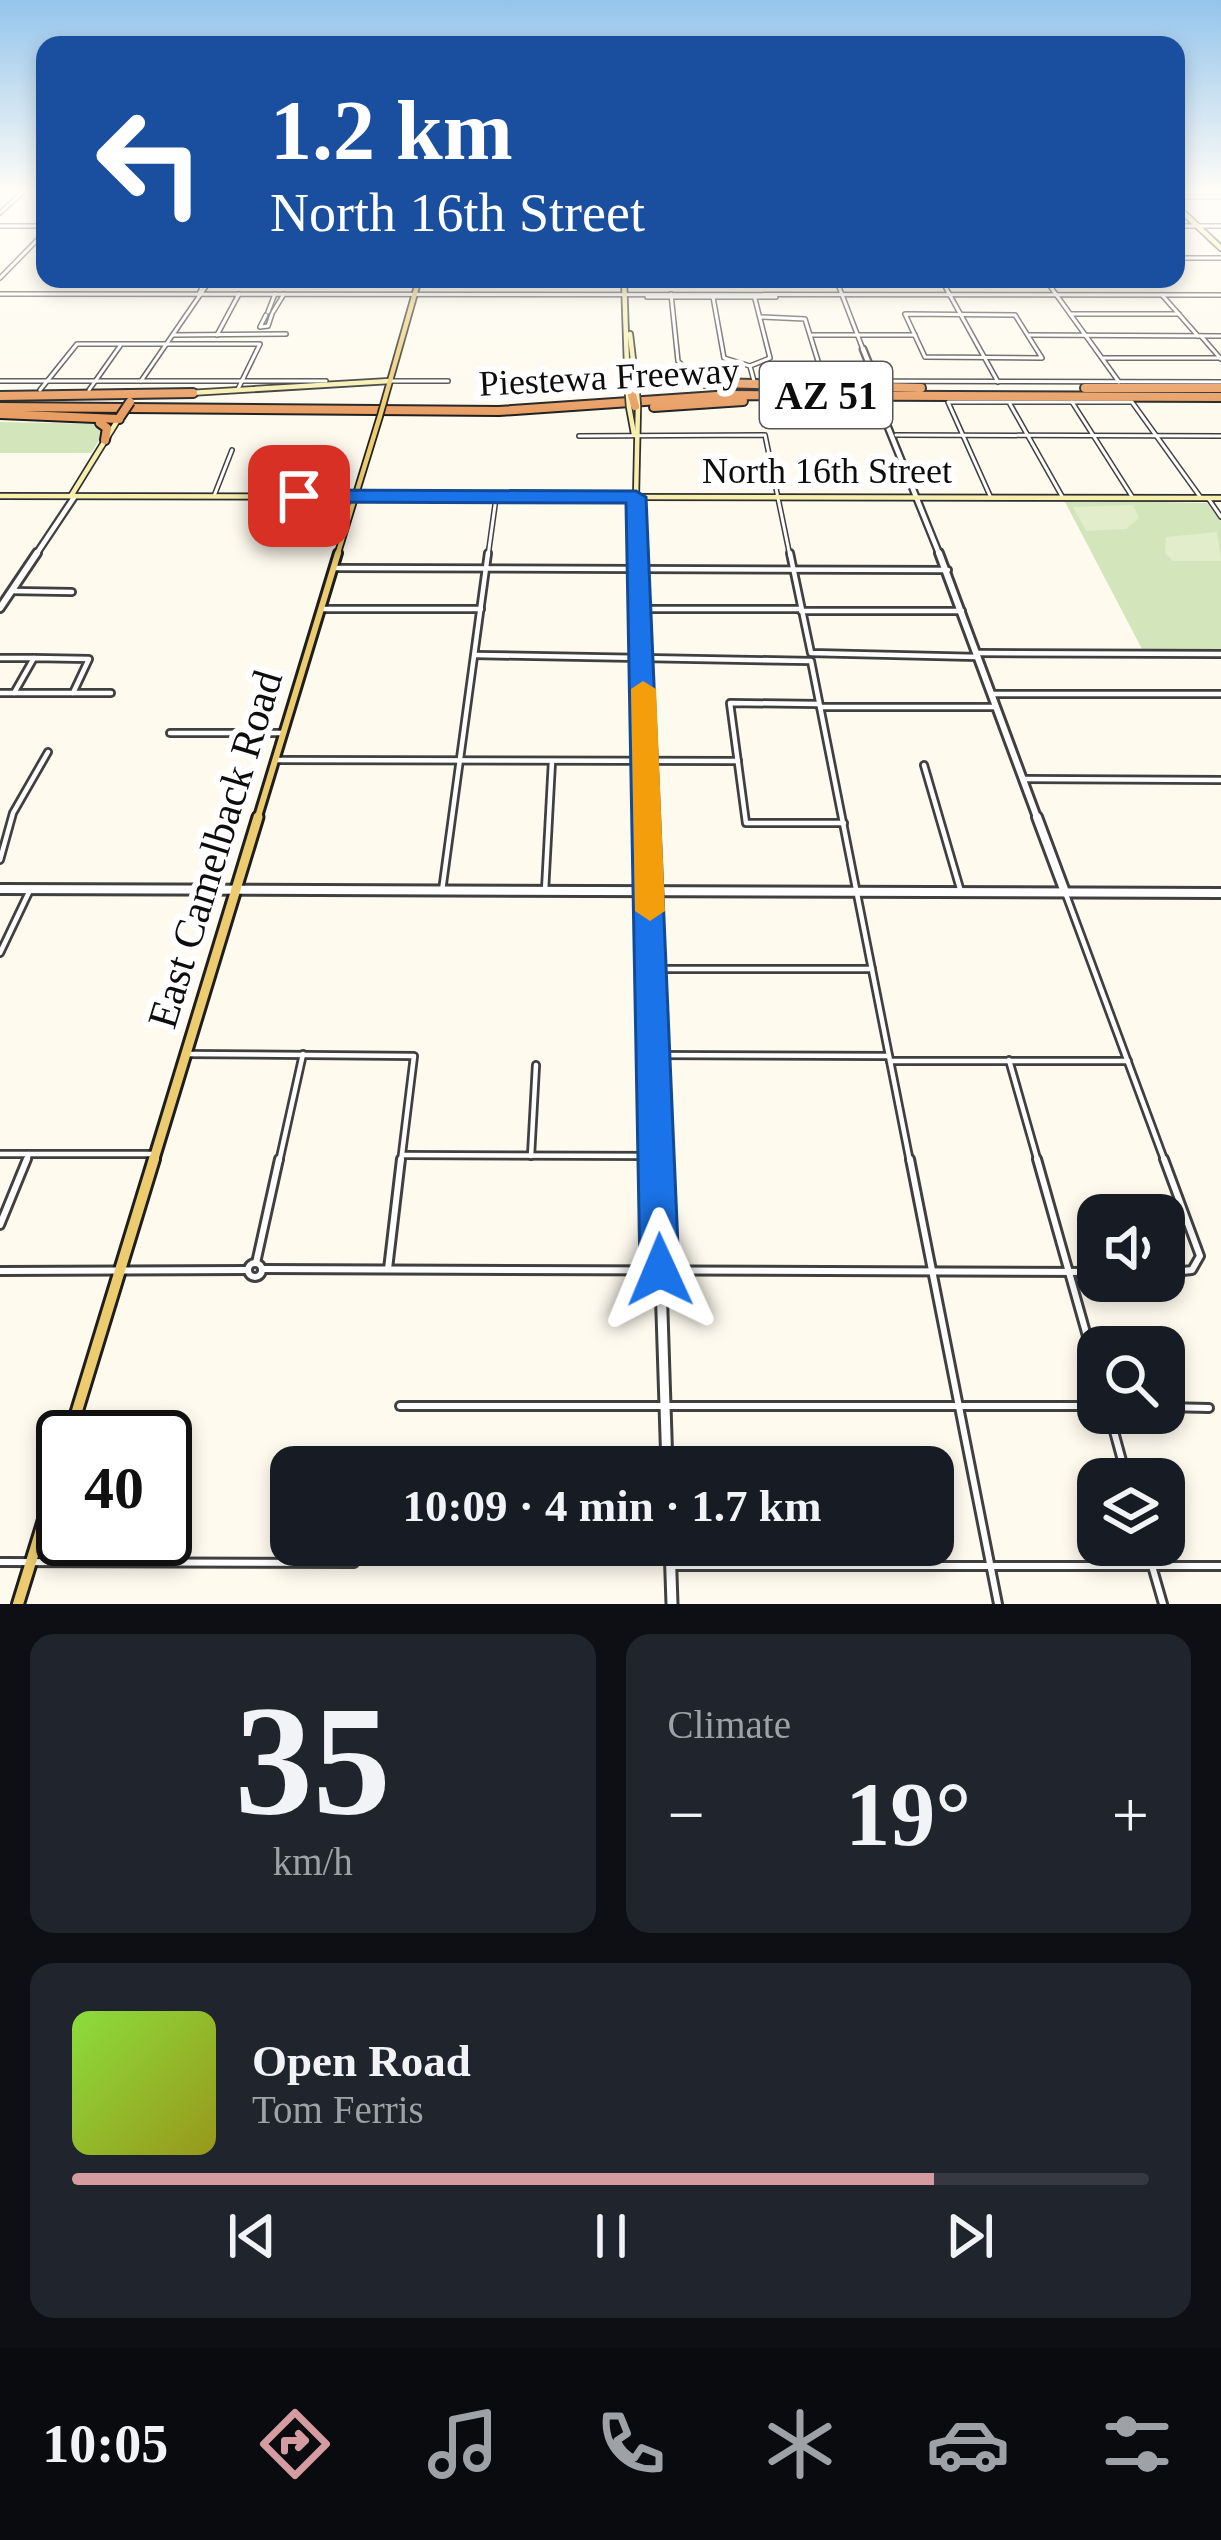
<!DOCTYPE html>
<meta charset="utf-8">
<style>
body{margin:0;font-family:Georgia,serif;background:#20242c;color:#f1f3f6;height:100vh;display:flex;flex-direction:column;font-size:45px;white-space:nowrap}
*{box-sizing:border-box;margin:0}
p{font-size:39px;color:#9ea1a6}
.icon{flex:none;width:66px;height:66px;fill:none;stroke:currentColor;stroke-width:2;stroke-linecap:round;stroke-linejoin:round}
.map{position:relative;height:1604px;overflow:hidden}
.drawer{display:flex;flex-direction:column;gap:30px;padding:30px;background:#0d0f14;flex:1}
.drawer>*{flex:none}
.banner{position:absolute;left:36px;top:36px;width:1149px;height:252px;border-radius:24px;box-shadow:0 6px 18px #0003;background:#1a4fa0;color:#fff;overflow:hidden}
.controls{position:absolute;left:1077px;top:1194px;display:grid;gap:24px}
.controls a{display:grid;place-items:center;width:108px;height:108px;border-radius:24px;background:#171b24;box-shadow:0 6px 18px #0003;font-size:60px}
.speed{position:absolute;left:36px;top:1410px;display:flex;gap:24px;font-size:60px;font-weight:700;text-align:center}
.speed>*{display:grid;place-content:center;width:156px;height:156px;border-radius:50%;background:#171b24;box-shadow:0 6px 18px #0003;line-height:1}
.speed .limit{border:6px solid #111;border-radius:18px;background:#fff;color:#111}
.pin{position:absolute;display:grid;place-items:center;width:102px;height:102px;color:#fff;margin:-51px;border-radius:24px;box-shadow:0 6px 18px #0006}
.me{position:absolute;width:132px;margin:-66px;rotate:359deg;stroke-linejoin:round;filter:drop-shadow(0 0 9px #0008)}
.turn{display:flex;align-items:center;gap:42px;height:252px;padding:0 36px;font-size:54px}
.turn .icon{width:156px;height:156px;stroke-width:2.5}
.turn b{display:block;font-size:84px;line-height:102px}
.big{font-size:90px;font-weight:800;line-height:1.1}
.drawer .widget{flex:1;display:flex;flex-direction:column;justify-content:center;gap:18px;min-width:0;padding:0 42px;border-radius:24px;background:#20242c}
.drawer .dial{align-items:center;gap:0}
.dial b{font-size:156px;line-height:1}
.song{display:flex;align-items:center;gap:36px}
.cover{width:144px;height:144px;border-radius:18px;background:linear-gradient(135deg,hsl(90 70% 55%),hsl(60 70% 35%))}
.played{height:12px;border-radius:6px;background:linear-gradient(90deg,#d49ca1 80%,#363941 80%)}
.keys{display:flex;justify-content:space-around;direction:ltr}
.heat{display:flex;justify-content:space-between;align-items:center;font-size:66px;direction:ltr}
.drawer .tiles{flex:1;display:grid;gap:30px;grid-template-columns:1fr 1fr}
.widget:last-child{grid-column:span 2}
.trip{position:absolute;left:270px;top:1446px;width:684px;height:120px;border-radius:24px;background:#171b24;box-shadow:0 6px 18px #0003;font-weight:800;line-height:120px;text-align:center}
.menu{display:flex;height:192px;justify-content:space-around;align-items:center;background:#090b0e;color:#9ea1a6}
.menu .icon{width:84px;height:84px}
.menu .selected{color:#d49ca1}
.menu b{font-size:54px;color:#f1f3f6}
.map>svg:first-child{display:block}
.green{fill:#d2e5bb}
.pitch{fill:#e2edcc}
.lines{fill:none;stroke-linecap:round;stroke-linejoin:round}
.minor-far2-casing{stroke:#404040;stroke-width:6}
.minor-far1-casing{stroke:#404040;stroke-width:10}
.minor-casing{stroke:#404040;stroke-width:12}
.tertiary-far4-casing{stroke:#404040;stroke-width:6}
.tertiary-far3-casing{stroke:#404040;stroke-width:9}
.tertiary-far2-casing{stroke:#404040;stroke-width:12}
.tertiary-far1-casing{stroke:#404040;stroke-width:14}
.tertiary-casing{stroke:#404040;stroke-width:15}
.secondary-casing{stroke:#2f2f2f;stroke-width:8}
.primary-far3-casing{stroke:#1e1e1e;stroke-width:8}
.primary-far2-casing{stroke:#1e1e1e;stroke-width:12}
.primary-far1-casing{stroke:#1e1e1e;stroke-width:15}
.primary-casing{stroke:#1e1e1e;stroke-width:16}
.motorway-casing{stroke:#1e1e1e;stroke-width:12}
.minor-far2{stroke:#fff;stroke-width:3}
.minor-far1{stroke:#fff;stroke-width:4.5}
.minor{stroke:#fff;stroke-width:6}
.tertiary-far4{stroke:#fff;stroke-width:3}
.tertiary-far3{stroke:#fff;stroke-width:4.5}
.tertiary-far2{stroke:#fff;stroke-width:6}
.tertiary-far1{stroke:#fff;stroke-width:8}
.tertiary{stroke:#fff;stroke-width:9}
.secondary{stroke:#f8efaf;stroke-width:4.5}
.primary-far3{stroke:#edcc6f;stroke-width:4.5}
.primary-far2{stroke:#edcc6f;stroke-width:6}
.primary-far1{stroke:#edcc6f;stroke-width:9}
.primary{stroke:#edcc6f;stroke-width:10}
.motorway{stroke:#e89d62;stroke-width:8}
.secondary-bridge-casing{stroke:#2f2f2f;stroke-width:8;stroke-linecap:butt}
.primary-bridge-casing{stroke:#1e1e1e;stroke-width:8;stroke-linecap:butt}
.motorway-bridge-casing{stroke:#1e1e1e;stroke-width:12;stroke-linecap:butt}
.secondary-bridge{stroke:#f8efaf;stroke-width:4.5}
.primary-bridge{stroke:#edcc6f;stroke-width:4.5}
.motorway-bridge{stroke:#e89d62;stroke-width:8}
.route{fill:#1a73e8;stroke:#114b97;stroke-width:3}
.slow{fill:#f59e0b}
.labels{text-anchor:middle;stroke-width:12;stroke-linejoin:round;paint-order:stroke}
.far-street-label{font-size:36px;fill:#0d0d0d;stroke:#fff}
.shield{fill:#fff;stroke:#565656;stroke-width:3}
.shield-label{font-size:39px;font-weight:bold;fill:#0d0d0d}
.street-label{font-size:42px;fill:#0d0d0d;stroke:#fff}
</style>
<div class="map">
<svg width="1221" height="1604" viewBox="0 0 1221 1604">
<rect width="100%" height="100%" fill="#fefaee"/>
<g class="green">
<path d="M0,422L101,424L105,431L91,453H0Z"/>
<path d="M1064,500L1207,503L1221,522V652L1143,651Z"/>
</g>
<g class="pitch">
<path d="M1133,505L1139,518L1126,529L1086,531L1073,507Z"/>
<path d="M1217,532L1221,561H1173L1165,553L1166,537Z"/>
</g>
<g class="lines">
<defs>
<g id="minor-far2">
<path d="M1176,197H1221"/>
<path d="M0,213L23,192"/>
<path d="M0,226H45"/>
<path d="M1176,258H1221"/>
<path d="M941,279L998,382"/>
<path d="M1045,279L1119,382"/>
<path d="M199,294L206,279"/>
<path d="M671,294L678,361L698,381"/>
<path d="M754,295L770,358L750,366L754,381"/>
<path d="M1162,295L1198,336"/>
<path d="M647,297H776"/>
<path d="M713,297L724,358L750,366"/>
<path d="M268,312L275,294"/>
<path d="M273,312L284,294"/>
<path d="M905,314L1015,315L1042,358L925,357Z"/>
<path d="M1071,314H1179"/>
<path d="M266,315L260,327L268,326L272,314"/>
<path d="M761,317L805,319L818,361L814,380"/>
<path d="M173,335L286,334"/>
<path d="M217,335L239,294"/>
<path d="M812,335H915"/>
<path d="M1029,335L1221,336"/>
<path d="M1201,336L1221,359"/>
<path d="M1103,358H1221"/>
<path d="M0,381H326"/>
<path d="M141,381L211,279"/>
<path d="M390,381H448"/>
<path d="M781,381L1221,382"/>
<path d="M40,390L77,344H260L238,389"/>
<path d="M89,390L120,346"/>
<path d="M1072,402L1133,498"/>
<path d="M1010,404L1063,498"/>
<path d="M896,435L1221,436"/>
<path d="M579,436L765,435L790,556"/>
<path d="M214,496L232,450"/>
<path d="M991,498L948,402H1132L1201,498"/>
<path d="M1208,498L1221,517"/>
<path d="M488,556L496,498"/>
</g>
<g id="minor-far1">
<path d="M790,553L811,653L978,657"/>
<path d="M335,568L948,570"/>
<path d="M12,591L72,592"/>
<path d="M321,609H481"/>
<path d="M641,609H801"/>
<path d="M801,611H962"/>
<path d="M977,653L1221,654"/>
<path d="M475,655L811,661L910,1162"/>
<path d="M0,658H34"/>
<path d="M0,693H111"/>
<path d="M14,693L34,658L89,659L73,693"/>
<path d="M993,694H1221"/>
<path d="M818,704L730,703L746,823H844"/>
<path d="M820,707H995"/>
<path d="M170,733H284"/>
<path d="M276,760L738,761"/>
<path d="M924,765L961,892"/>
<path d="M1024,779L1221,780"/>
<path d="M0,860L13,813L48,752"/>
<path d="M442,891L488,553"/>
<path d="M545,891L552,761"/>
<path d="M1065,892L1165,1162"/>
<path d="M0,953L30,890"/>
<path d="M652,969H872"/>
<path d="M186,1054L414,1056L401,1162"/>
<path d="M654,1055L889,1056"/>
<path d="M1009,1060L1038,1162"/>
<path d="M890,1061H1128"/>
<path d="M0,1154H155"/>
<path d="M403,1155L655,1156"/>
<path d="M531,1156L536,1065"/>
<path d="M26,1162L29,1154"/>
<path d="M279,1162L303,1054"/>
</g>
<g id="minor">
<path d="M910,1159L998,1604"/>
<path d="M1037,1159L1098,1375"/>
<path d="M0,1225L27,1159"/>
<path d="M256,1263L279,1159"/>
<circle cx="255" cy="1270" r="7"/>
<path d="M262,1269L1098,1272"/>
<path d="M388,1269L401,1159"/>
<path d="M0,1271L248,1270"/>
<path d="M1164,1273L1192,1270L1200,1256L1164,1159"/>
<path d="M400,1406H1098"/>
<path d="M1164,1407L1209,1408"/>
<path d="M1109,1413L1127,1479"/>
<path d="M1146,1545L1163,1604"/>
<path d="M0,1562L354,1563"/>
<path d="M671,1566H1221"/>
</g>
<g id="tertiary-far4">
<path d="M1176,226H1221"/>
<path d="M0,278L45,232"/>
<path d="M836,279L864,352"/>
<path d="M0,294L1221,295"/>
</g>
<g id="tertiary-far3">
<path d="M863,349L876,381"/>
<path d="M879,405L940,556"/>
<path d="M636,497L638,556"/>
<path d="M35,556L75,496"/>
</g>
<g id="tertiary-far2">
<path d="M638,553L646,820"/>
<path d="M939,553L1038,820"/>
<path d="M0,608L37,553"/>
</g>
<g id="tertiary-far1">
<path d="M646,817L657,1162"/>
<path d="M1037,817L1065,892"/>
<path d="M0,889L1221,893"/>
</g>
<g id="tertiary">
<path d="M657,1159L667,1467"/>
<path d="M670,1545L672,1604"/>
</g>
<g id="secondary">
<path d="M1176,206L1221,248"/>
<path d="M624,279L628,395"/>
<path d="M630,334L637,394"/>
<path d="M189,393L390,381"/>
<path d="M629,407L634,434"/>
<path d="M0,496L1221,498"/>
<path d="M71,496L119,418"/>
<path d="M636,497L638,406"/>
</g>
<g id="primary-far3">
<path d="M384,402L419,279"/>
<path d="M337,556L380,416"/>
</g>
<path id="primary-far2" d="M257,820L338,553"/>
<path id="primary-far1" d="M153,1162L258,817"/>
<g id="primary">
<path d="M69,1437L154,1159"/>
<path d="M18,1604L63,1458"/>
</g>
<g id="motorway">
<path d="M636,381L921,388"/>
<path d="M1085,388H1221"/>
<path d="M0,396L193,393"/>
<path d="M0,407L499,411L731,395L1221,397"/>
<path d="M654,407L743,401"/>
<path d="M0,414L119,419"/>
<path d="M100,423L107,428L105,440"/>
</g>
</defs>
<use href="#minor-far2" class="minor-far2-casing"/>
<use href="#minor-far1" class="minor-far1-casing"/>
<use href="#minor" class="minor-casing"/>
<use href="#tertiary-far4" class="tertiary-far4-casing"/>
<use href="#tertiary-far3" class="tertiary-far3-casing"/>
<use href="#tertiary-far2" class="tertiary-far2-casing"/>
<use href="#tertiary-far1" class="tertiary-far1-casing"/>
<use href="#tertiary" class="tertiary-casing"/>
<use href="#secondary" class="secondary-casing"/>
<use href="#primary-far3" class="primary-far3-casing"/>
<use href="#primary-far2" class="primary-far2-casing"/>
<use href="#primary-far1" class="primary-far1-casing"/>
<use href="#primary" class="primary-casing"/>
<use href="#motorway" class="motorway-casing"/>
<use href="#minor-far2" class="minor-far2"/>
<use href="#minor-far1" class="minor-far1"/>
<use href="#minor" class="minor"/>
<use href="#tertiary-far4" class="tertiary-far4"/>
<use href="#tertiary-far3" class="tertiary-far3"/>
<use href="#tertiary-far2" class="tertiary-far2"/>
<use href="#tertiary-far1" class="tertiary-far1"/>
<use href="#tertiary" class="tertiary"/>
<use href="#secondary" class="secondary"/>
<use href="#primary-far3" class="primary-far3"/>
<use href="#primary-far2" class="primary-far2"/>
<use href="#primary-far1" class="primary-far1"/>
<use href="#primary" class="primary"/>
<use href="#motorway" class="motorway"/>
<defs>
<g id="secondary-bridge">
<path d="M637,394L638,406"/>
<path d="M628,395L629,407"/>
</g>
<path id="primary-bridge" d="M380,416L384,402"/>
<g id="motorway-bridge">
<path d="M632,395L635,406"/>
<path d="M120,417L130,402"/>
</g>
</defs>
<use href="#secondary-bridge" class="secondary-bridge-casing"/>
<use href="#primary-bridge" class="primary-bridge-casing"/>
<use href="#motorway-bridge" class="motorway-bridge-casing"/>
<use href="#secondary-bridge" class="secondary-bridge"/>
<use href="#primary-bridge" class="primary-bridge"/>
<use href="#motorway-bridge" class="motorway-bridge"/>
</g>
<linearGradient id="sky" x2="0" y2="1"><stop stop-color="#94c4ec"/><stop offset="0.46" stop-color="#fffdf7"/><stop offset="1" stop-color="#fffdf7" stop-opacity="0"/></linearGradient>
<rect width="1221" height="417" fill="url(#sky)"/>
<path class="route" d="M636,491L646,497L679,1270L673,1283L660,1288L646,1283L640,1270L626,503L299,502L289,496L299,490Z"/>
<path class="slow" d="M643,681L656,689L665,911L650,921L635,911L631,689Z"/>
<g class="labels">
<g class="far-street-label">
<text transform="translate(609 376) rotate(-3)" y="13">Piestewa Freeway</text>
<text x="827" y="483">North 16th Street</text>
</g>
<rect class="shield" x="760" y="362" width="132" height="66" rx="9"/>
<g class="shield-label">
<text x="826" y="409">AZ 51</text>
</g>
<g class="street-label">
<text transform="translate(214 849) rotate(-73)" y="15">East Camelback Road</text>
</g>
</g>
</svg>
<div class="controls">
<a><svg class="icon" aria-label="sound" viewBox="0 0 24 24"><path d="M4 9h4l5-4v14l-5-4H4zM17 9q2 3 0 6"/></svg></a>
<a><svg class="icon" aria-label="search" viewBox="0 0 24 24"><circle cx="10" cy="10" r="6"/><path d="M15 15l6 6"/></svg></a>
<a><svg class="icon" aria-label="layers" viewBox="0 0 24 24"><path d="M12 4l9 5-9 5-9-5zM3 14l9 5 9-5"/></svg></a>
</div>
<div class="speed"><div class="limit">40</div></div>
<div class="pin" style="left:299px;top:496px;background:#d93025"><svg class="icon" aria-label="arrive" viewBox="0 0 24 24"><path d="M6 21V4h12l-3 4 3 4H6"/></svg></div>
<svg class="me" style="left:660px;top:1270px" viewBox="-20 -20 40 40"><path d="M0-17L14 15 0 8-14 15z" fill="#1a73e8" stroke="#fff" stroke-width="4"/></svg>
<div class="trip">10:09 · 4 min · 1.7 km</div>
<div class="banner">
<div class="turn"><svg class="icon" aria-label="left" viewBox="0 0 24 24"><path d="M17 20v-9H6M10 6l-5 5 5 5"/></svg><div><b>1.2 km</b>North 16th Street</div></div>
</div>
</div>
<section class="drawer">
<div class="tiles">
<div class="widget dial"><b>35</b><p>km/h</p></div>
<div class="widget"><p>Climate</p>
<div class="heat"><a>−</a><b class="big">19°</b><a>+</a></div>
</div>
<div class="widget">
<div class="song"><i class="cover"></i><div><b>Open Road</b><p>Tom Ferris</p></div></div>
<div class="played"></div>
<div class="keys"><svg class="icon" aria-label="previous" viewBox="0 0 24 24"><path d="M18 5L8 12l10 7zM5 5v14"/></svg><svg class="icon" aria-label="pause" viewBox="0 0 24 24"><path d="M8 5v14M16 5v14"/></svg><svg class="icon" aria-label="next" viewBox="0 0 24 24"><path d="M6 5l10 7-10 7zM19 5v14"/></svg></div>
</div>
</div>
</section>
<nav class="menu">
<b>10:05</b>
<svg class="icon selected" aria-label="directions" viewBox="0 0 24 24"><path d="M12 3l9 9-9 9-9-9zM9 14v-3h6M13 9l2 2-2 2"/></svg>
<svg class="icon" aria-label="music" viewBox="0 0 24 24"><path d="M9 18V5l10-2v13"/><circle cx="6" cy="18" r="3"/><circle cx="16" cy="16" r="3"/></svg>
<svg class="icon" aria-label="phone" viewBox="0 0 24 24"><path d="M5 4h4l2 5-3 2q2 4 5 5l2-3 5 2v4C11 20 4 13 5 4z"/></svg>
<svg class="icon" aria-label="climate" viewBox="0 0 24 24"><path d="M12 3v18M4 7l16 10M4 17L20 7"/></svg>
<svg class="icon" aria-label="car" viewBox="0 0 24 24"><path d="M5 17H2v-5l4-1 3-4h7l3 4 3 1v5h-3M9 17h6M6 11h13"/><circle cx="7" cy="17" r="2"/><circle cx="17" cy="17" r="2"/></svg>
<svg class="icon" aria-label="filters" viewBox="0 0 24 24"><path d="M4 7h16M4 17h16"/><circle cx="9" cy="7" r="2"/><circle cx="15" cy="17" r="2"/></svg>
</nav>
